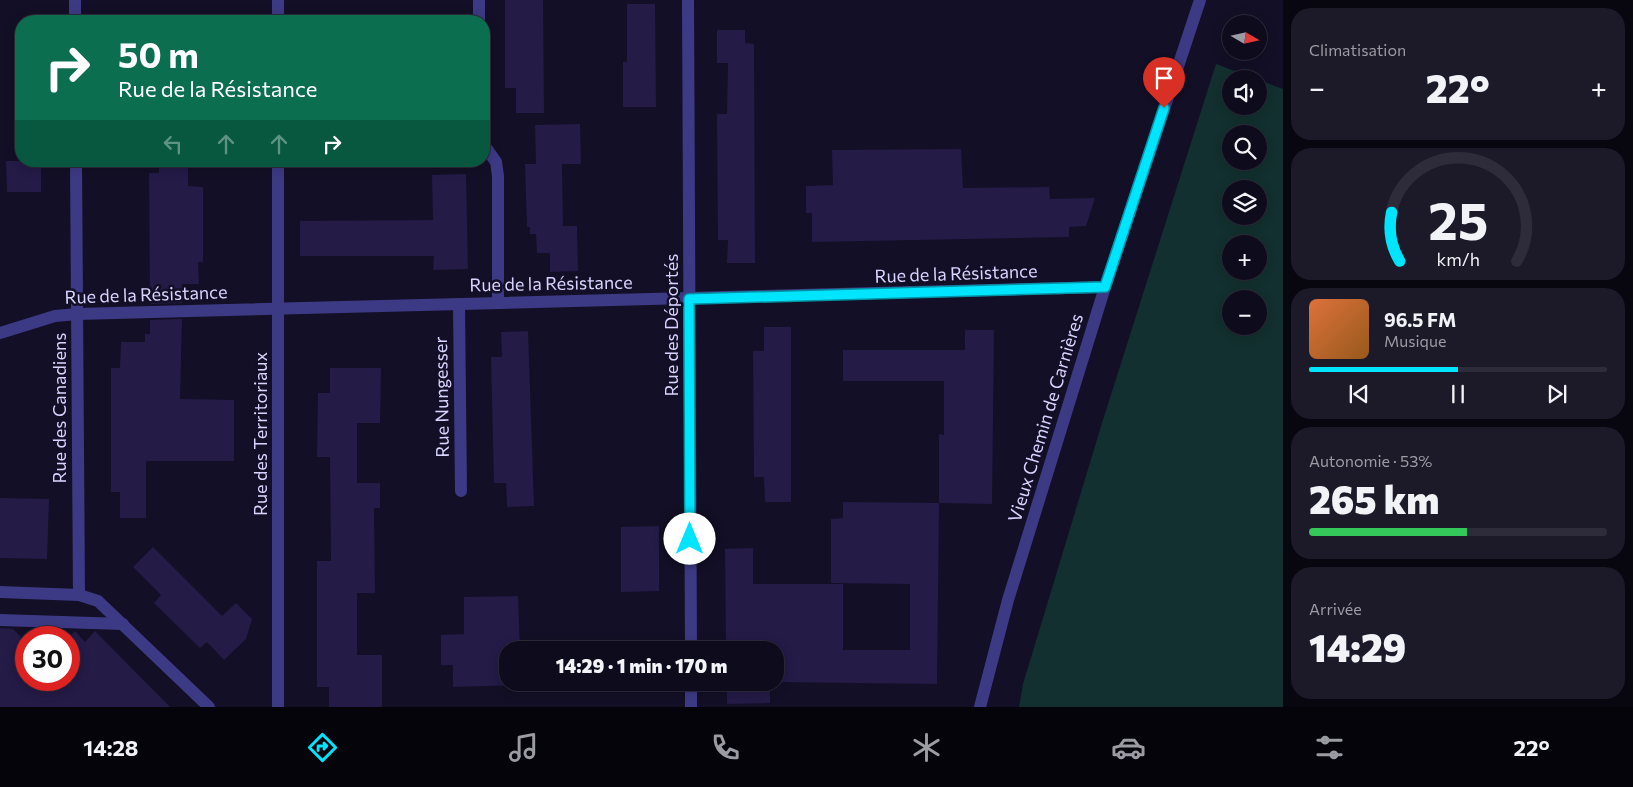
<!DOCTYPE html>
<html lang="fr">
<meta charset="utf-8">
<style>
body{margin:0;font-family:Commissioner,sans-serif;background:#1c1929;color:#f1f3f6;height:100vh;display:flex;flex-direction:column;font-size:19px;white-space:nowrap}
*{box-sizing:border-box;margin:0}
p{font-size:16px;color:#9b9ba3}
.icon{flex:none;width:28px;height:28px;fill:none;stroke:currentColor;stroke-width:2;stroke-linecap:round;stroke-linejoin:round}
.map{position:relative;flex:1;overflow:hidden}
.sheet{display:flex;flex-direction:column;gap:8px;padding:8px;background:#08060f;width:350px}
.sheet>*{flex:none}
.guide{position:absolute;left:15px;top:15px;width:475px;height:152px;border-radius:20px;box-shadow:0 2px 12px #0003,0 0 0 1px #2e2b3b;background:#0b6e4f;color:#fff;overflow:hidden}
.needle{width:32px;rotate:99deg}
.fabs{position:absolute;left:1222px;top:15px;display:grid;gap:10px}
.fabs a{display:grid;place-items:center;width:45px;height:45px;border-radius:50%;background:#0e0b1c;box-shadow:0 2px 12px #0003,0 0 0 1px #2e2b3b;font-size:25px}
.speed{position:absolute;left:15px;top:626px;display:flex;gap:10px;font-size:25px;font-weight:700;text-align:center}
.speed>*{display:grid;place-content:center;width:65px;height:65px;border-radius:50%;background:#0e0b1c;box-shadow:0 2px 12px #0003,0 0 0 1px #2e2b3b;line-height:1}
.speed .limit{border:8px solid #d22;background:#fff;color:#111}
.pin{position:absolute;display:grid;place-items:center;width:42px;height:42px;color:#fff;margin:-51px -21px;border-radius:50% 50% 50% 0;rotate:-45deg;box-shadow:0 0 5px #0007}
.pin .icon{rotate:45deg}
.me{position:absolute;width:55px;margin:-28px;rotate:0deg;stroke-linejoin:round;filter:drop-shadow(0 0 4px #0008)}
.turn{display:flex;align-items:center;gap:18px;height:105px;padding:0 20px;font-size:22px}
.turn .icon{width:65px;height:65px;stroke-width:2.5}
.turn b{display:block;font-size:35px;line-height:42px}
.lanes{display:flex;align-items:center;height:48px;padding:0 20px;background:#0003;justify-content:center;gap:25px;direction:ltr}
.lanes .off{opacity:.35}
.big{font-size:38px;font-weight:800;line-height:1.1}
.sheet .widget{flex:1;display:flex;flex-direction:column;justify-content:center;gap:8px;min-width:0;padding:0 18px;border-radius:20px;background:#1c1929}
.sheet .dial{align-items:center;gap:0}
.dial svg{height:130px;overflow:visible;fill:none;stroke:#2e2b3b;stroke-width:7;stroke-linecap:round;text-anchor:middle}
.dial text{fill:#f1f3f6;stroke:none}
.song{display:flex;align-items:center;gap:15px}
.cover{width:60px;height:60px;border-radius:8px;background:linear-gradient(135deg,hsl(20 70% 55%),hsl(30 70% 35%))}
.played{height:5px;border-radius:2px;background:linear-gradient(90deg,#00e5ff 50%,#2e2b3b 50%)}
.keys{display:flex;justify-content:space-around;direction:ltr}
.heat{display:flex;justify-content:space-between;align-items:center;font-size:28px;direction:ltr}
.charge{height:8px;border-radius:4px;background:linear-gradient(90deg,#34c759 53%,#2e2b3b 0)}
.trip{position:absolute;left:499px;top:641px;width:285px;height:50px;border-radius:20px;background:#0e0b1c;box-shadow:0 2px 12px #0003,0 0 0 1px #2e2b3b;font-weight:800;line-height:50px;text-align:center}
.dock{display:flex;height:80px;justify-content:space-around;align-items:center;background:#06040b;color:#9b9ba3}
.dock .icon{width:35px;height:35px}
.dock .active{color:#00e5ff}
.dock b{font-size:22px;color:#f1f3f6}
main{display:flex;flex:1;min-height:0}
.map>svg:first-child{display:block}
.green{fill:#12302f;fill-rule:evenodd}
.building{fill:#241b47}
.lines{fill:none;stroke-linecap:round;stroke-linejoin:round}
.service{stroke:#3d3a85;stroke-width:12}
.minor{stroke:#3d3a85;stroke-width:12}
.route-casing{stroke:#0095a6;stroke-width:12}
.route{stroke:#00e5ff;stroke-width:9}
.labels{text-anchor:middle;stroke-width:5;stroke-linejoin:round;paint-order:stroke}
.street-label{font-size:18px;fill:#d9d4ff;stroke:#130f26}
</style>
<main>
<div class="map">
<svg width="1283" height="707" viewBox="0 0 1283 707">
<rect width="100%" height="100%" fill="#130f26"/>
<path class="green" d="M1216,64L1256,79H1231V106H1259V80L1283,89V707H1019L1023,684L1102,423ZM1231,134H1259V161H1231ZM1231,189H1259V216H1231ZM1231,244H1259V271H1231ZM1231,299H1259V326H1231Z"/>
<g class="building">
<path d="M505,0H543L544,113H516V88H505Z"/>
<path d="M627,4H655L656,107H623V62H627Z"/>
<path d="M717,30H745V43L754,44L755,263H727L728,240H718L717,114H727L728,63H717Z"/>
<path d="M580,124L581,164H562L563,226H577L578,271L550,272V253H537L536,234H530V227H527L525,164H536L535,125Z"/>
<path d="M961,149L963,188L1049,187L1050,199L1095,198L1086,226L1069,227V237L812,242V213H806V186L833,185L832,150Z"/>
<path d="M6,161H41V192H7Z"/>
<path d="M159,161H188V186L203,187V262H198L199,284H182V303L150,304L149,173H159Z"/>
<path d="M466,174L468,269L433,270L434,256H300V221L433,220L432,175Z"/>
<path d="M182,319L180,399L234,400V461H146V518H120V492H111V368H120L121,342H145V334H150V320Z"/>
<path d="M764,327H791V502H765L764,477H754L753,351H764Z"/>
<path d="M965,330H994L992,504L939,503V434L944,435V381H843V350H965Z"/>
<path d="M528,331L534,506L507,507L506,483H494L491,357H502L501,332Z"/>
<path d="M330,368H381L380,423H357V483H380V508H374L375,593H357V655H382V707H329V687H317V561H331L330,457H317L318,393H330Z"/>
<path d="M0,498L49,499L47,559L0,558Z"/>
<path d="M843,502L939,503L937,684L775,682V650H726L725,549L753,548V584H843V650H910V584L831,583V519L843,518Z"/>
<path d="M659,526V591L621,592V527Z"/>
<path d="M153,547L222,616L236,603L252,619L246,639L224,660L207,642L200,648L154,603L161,595L133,567Z"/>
<path d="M518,596L520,650H508V682H521L522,685L453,687V665H441V635L464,634V597Z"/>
<path d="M0,628L13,629L24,640L33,630L40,638H26V680H69L68,638L75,631L85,642L95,631L170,707H0Z"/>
<path d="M54,630L61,638H46Z"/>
<path d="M727,682H770V703L727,704Z"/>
</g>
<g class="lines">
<path class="service" d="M0,620L123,624"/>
<g class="minor">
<path d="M75,0V21"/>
<path d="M479,0V21"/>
<path d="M688,0L691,650"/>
<path d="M278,21V0"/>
<path d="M484,145L496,162L498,176V303"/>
<path d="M76,161L79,595"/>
<path d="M278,161V707"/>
<path d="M459,304L461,491"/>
<path d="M0,333L55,316L77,314L1105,287"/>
<path d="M0,592L79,595L98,601L209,707"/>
<path d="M691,682V707"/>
<path d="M980,707L1008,600L1105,287L1200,0"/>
</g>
</g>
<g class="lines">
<defs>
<path id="route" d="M690,539L689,299L1105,287L1164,108"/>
</defs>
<use href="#route" class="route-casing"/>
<use href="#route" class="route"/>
</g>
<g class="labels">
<g class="street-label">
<text transform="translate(956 274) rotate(-2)" y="6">Rue de la Résistance</text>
<text transform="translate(551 284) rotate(-1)" y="6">Rue de la Résistance</text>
<text transform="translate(146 295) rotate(-2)" y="6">Rue de la Résistance</text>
<text transform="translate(672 325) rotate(-90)" y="6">Rue des Déportés</text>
<text transform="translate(442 397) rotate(-91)" y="6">Rue Nungesser</text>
<text transform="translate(60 408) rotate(-90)" y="6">Rue des Canadiens</text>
<text transform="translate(1046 418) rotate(-73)" y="6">Vieux Chemin de Carnières</text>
<text transform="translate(261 434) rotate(-90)" y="6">Rue des Territoriaux</text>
</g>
</g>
</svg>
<div class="fabs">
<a><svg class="needle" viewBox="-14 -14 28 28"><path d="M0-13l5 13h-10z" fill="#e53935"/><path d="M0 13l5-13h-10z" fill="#9b9ba3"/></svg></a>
<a><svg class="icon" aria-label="sound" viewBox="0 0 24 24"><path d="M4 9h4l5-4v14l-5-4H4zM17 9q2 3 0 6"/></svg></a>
<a><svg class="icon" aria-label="search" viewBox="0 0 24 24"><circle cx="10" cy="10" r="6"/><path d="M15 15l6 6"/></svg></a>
<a><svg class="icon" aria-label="layers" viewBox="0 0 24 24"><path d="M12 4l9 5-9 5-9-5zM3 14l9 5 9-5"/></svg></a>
<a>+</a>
<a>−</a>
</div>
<div class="speed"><div class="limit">30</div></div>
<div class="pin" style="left:1164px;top:108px;background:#d93025"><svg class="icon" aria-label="arrive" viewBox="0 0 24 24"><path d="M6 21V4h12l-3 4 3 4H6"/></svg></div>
<svg class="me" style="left:690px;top:539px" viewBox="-20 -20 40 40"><circle r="19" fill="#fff"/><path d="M0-13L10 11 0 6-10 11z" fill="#00e5ff"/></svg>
<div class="trip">14:29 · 1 min · 170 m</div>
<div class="guide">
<div class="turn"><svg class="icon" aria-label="right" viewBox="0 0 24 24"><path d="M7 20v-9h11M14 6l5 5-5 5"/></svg><div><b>50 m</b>Rue de la Résistance</div></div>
<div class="lanes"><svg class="icon off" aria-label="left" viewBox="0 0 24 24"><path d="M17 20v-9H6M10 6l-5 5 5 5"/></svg><svg class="icon off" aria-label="ahead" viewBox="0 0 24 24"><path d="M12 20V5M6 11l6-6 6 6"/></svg><svg class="icon off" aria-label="ahead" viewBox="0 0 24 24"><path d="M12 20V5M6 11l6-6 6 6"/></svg><svg class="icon" aria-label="right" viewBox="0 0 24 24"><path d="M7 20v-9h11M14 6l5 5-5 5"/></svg></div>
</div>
</div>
<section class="sheet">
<div class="widget"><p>Climatisation</p>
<div class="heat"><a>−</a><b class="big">22°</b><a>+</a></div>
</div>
<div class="widget dial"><svg viewBox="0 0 100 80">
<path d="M14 69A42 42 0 1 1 86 69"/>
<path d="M14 69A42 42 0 0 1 9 39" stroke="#00e5ff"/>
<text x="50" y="56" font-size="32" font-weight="700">25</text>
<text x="50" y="72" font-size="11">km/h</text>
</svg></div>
<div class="widget">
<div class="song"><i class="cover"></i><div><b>96.5 FM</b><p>Musique</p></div></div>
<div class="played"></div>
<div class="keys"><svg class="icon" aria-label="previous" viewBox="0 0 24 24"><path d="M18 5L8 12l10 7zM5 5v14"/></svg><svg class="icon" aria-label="pause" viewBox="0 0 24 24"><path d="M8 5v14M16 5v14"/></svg><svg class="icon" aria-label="next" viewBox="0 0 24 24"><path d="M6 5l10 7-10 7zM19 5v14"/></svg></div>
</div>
<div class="widget"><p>Autonomie · 53%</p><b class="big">265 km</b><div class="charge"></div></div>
<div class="widget"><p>Arrivée</p><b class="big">14:29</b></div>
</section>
</main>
<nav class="dock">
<b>14:28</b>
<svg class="icon active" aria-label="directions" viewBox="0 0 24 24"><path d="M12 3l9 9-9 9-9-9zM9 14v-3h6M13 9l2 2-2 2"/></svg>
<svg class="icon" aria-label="music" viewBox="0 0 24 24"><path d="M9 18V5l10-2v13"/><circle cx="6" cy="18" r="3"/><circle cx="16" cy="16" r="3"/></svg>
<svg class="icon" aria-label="phone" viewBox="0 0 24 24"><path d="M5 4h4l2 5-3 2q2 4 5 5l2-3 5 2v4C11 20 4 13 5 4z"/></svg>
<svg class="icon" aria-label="climate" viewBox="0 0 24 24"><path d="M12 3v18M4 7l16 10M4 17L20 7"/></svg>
<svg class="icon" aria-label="car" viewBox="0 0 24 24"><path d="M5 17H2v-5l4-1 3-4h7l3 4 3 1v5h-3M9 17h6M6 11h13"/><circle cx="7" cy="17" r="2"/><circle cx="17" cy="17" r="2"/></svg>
<svg class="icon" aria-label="filters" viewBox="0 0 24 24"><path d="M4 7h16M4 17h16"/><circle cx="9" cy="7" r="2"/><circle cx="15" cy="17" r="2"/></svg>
<b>22°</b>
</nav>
